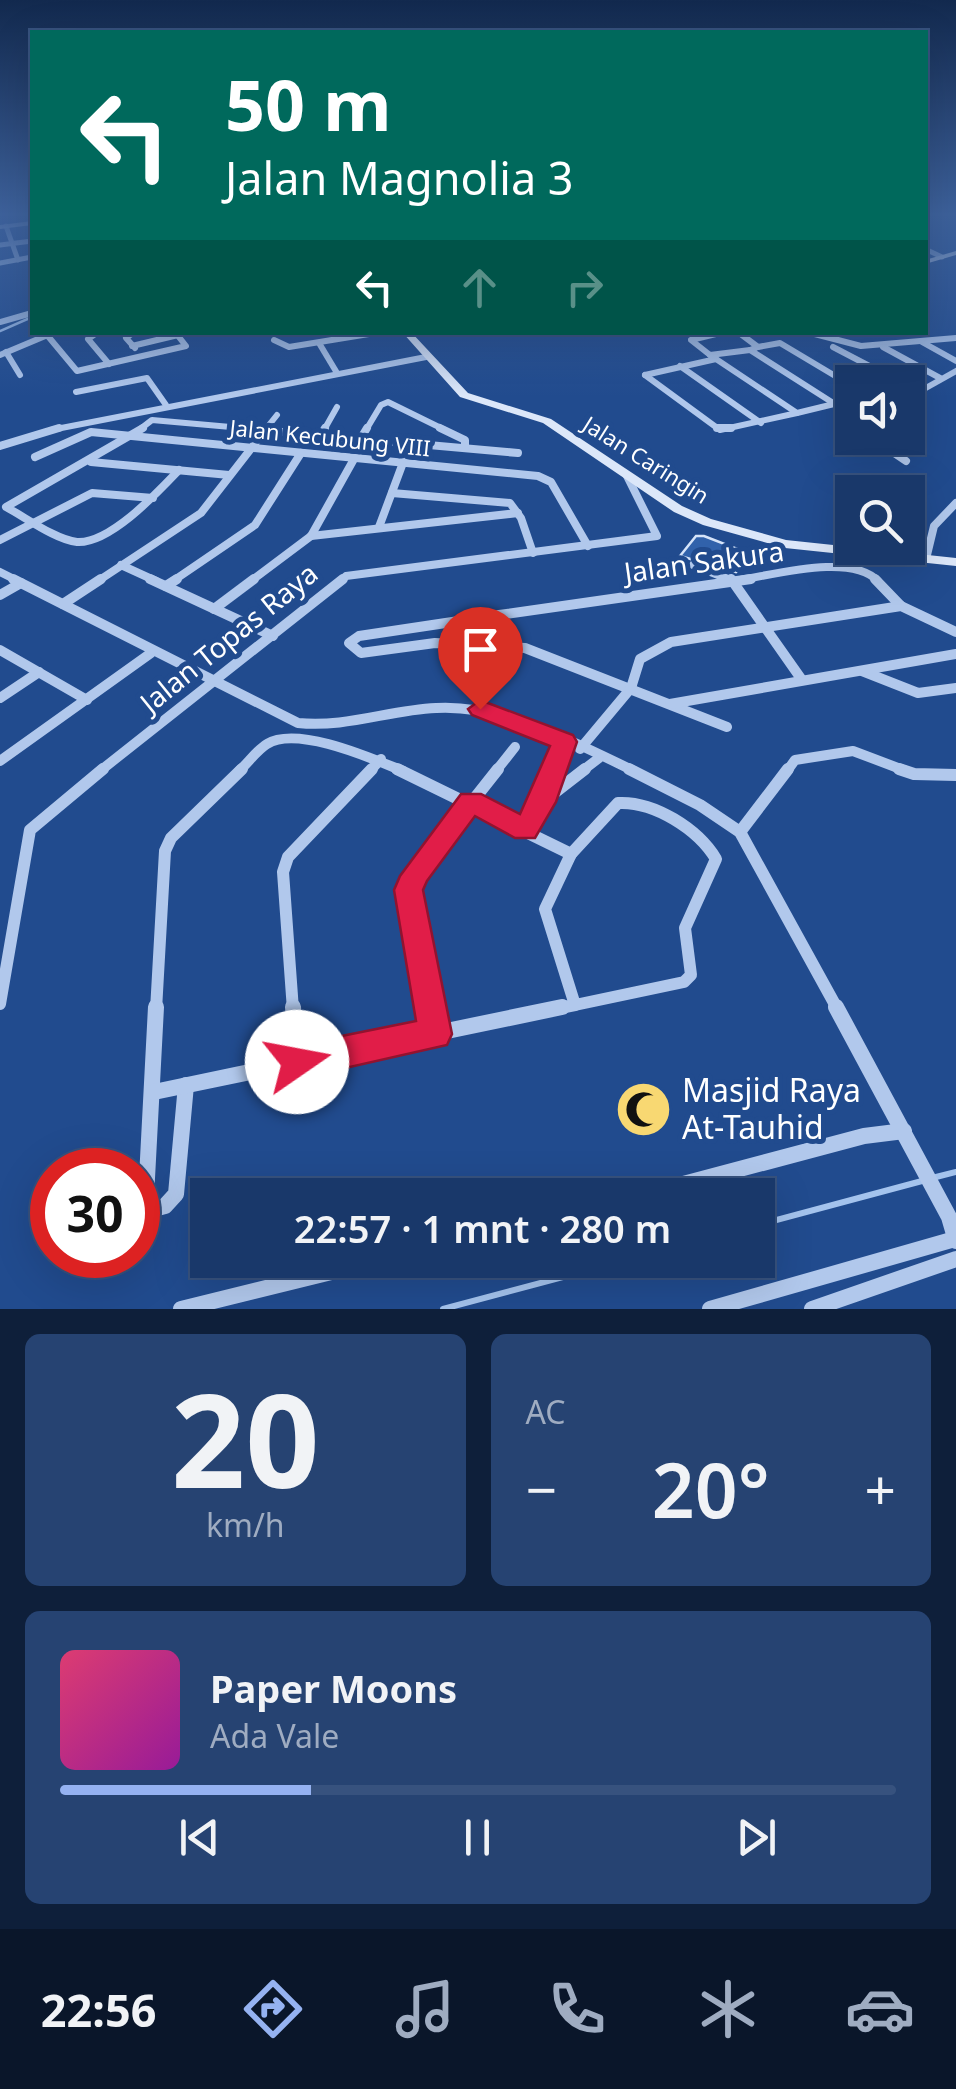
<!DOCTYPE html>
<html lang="id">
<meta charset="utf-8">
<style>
body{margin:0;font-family:"Noto Sans",sans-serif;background:#264372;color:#f1f3f6;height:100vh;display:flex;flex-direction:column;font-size:38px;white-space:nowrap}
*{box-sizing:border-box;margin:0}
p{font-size:32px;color:#9facc1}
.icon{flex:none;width:55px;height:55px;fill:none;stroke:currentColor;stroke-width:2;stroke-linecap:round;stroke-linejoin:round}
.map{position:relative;height:1309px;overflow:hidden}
.side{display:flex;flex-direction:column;gap:25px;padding:25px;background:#0e1f3a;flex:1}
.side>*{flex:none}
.banner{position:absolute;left:30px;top:30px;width:898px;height:305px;border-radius:0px;box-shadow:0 10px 40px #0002,0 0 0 2px #37527e;background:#00695c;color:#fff;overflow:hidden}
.tools{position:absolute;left:835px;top:365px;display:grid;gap:20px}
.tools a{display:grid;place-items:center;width:90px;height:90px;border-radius:0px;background:#19386a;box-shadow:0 10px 40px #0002,0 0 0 2px #37527e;font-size:50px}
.speed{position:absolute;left:30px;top:1148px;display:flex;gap:20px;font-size:50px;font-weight:700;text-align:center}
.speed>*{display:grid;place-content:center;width:130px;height:130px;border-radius:50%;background:#19386a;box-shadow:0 10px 40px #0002,0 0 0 2px #37527e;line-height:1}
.speed .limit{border:15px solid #d22;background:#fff;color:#111}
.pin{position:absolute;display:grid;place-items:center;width:85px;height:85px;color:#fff;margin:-102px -42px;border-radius:50% 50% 50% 0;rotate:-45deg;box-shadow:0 0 10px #0007}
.pin .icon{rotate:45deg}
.me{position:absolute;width:110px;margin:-55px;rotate:78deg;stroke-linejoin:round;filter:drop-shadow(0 0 8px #0008)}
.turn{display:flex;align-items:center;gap:35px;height:210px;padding:0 30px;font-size:45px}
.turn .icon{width:130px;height:130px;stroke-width:2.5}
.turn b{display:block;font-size:70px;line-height:85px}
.lanes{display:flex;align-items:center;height:95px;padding:0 30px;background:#0003;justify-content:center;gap:50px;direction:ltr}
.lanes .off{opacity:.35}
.big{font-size:75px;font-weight:600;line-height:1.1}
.side .tile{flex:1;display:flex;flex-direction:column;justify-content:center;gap:15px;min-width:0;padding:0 35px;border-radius:15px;background:#264372}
.side .dial{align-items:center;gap:0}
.dial b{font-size:130px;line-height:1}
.song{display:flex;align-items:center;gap:30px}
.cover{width:120px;height:120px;border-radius:15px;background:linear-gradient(135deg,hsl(340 70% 55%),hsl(300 70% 35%))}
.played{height:10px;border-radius:5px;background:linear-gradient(90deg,#95b2f1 30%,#37527e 30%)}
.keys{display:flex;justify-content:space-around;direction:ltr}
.heat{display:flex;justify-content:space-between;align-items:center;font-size:55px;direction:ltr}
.side .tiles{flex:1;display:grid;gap:25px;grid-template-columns:1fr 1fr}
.tile:last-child{grid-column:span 2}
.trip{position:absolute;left:190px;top:1178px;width:585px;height:100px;border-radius:0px;background:#19386a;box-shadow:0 10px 40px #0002,0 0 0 2px #37527e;font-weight:600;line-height:100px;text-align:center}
.menu{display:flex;height:160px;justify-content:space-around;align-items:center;background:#0a162a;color:#9facc1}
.menu .icon{width:70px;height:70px}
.menu .current{color:#95b2f1}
.menu b{font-size:45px;color:#f1f3f6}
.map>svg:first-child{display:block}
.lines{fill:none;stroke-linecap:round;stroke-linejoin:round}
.stream-far1{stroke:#a4c3ed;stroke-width:2.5}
.stream{stroke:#a4c3ed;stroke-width:6}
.building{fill:#3162ab;stroke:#d6e4f9;stroke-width:2.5}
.street-far5{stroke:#b1c8ec;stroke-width:5}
.street-far4{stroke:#b1c8ec;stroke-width:6}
.street-far3{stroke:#b1c8ec;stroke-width:8}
.street-far2{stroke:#b1c8ec;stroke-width:10}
.street-far1{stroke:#b1c8ec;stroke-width:12}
.street{stroke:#b1c8ec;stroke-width:16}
.secondary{fill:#dce7f9;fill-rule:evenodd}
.route{fill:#e11d48;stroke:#92132f;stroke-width:2.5}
.labels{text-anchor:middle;stroke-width:10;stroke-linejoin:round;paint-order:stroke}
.far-street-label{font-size:22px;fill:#fff;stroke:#214b8e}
.street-label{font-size:28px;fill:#fff;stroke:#214b8e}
.near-poi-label{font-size:32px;fill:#fff;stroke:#214b8e;text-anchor:start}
</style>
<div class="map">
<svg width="956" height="1309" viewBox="0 0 956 1309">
<rect width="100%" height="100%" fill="#214b8e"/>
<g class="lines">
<path class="stream-far1" d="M0,331L32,317"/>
<g class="stream">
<path d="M936,1177L956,1172"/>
<path d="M758,1225L922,1181"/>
<path d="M443,1309L627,1260"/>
</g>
</g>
<path class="building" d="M696,536H704L753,555L736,572L680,556Z"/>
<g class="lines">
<g class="street-far5">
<path d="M6,226L18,260"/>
<path d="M0,245L32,241"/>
<path d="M925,249L942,257"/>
<path d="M0,263L32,257"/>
</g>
<g class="street-far4">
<path d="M0,322L32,313"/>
<path d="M98,332L88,339L109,364"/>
<path d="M134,332L126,338L135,348"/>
<path d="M724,332L691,340L710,355L750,350"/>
<path d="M738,332L758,347L750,350L852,415"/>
<path d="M807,332L861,346L956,338"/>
<path d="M47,335L77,371L186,346L175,332"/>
<path d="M274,340L289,347L381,332"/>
<path d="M922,342L956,361"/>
<path d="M319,343L337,373"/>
<path d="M132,346L178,335"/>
<path d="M758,347L780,343L852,386"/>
<path d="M833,347L900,382"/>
<path d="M883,347L940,378"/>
<path d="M6,352L20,375"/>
<path d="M0,355L50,334"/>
<path d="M710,355L797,413L834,404"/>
<path d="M680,366L761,423"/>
<path d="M645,375L720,430L797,413"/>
<path d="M645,375L716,359"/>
<path d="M76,392L147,378L166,405"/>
<path d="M908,398L956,371"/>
<path d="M51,430L426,357"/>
<path d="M139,430L152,420L264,430"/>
<path d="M265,430L277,415"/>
<path d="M324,430L337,407"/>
<path d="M366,430L381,405L388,402L445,430"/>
</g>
<g class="street-far3">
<path d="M143,428L6,507C25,517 56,540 77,542C110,544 158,492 179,470"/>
<path d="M237,428L518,453"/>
<path d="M440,428L465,440V448"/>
<path d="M717,428H731"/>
<path d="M321,435L325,428"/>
<path d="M361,438L367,428"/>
<path d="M872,438L906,461"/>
<path d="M0,446L59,428"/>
<path d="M886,447L898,438"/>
<path d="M35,457L91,432L538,476L551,482L588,546"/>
<path d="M91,462L229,475"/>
<path d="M392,493L510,503L521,518L533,553"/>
<path d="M379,527L410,444"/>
<path d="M311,536L518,513"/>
<path d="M0,540L92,493L153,498"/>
<path d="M926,559L934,526L956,503"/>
<path d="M121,565L156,581"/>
<path d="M693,565L733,581"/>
<path d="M0,572L18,581"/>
<path d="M98,581L201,513L267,428"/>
<path d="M173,581L255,525L301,453"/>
<path d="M251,581L311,536L354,459"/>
<path d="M340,581L346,576L657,536L627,476"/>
<path d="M733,581C771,576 850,552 878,581"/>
</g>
<g class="street-far2">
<path d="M13,579L298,723C346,728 389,710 436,708C503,704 576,743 634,771"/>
<path d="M150,579L273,636"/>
<path d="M731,579L802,680"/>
<path d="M875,579L901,606"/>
<path d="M166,586L177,579"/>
<path d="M0,595L21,583"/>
<path d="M63,604L101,579"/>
<path d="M214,609L254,579"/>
<path d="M499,615L751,579"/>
<path d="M500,643L499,615L359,636L349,643L361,653L435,643L525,648L727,727"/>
<path d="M0,650L87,700"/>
<path d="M862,671L918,693L956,688"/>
<path d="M0,698L39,672"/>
<path d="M670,704L956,654"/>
<path d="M580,749L631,688L640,659L671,642L901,606L956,632"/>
<path d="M0,761L151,653"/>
<path d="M100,771L343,579"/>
<path d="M239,771C248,763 257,750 267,744C297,725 373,759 403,771"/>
<path d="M370,771L381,759"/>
<path d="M496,771L515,747"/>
<path d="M553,771L564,742"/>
<path d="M582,771L599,758"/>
<path d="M787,771L795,760L853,751L906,771"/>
</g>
<g class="street-far1">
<path d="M397,769L571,854"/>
<path d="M629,769L700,805L740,832L838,1010"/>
<path d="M899,769L914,774L956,775"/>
<path d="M545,800L585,769"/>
<path d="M618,803C654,801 698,829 716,859L685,928L691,975L684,982L575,1005L545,909L571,854Z"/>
<path d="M525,830L554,769"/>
<path d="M740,832L788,769"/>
<path d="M0,1004L30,830L103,769"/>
<path d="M156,1010L165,851L171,838L242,769"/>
<path d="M293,1010L283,872L288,857L372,769"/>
<path d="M431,1010L409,891L414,875L498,769"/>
<path d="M550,1010L575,1005"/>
</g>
<g class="street">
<path d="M156,1007L146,1197L150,1210L165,1206L176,1194L186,1085"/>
<path d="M293,1007L297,1062"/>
<path d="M430,1007L435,1034"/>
<path d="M836,1007L949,1217L956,1241"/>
<path d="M154,1092L562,1007"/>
<path d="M642,1195L864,1136L904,1131"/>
<path d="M181,1309L380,1260"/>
<path d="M710,1309L955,1239"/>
<path d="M812,1309L956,1259"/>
</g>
<g class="secondary">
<path d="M32,221V225L0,229V225Z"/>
<path d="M956,251V255L925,264V260Z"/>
<path d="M402,332H411L468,393L551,419L682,506L711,519L786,540L956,558V566L785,548L703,525L674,512L543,423L460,397Z"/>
</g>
</g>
<linearGradient id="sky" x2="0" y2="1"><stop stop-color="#12294e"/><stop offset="0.54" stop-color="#3d619b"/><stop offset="1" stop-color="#3d619b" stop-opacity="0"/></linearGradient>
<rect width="956" height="397" fill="url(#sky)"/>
<path class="route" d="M480,700L573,735L577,742L556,802L535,838H515L475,816L427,881L423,890L452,1034L447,1045L297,1079L285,1074L280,1062L285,1050L297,1045L416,1021L394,890L400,876L461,794H481L520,814L550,746L472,715L468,709Z"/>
<defs>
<symbol id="mosque-disc" viewBox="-11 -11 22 22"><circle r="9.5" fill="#f8d872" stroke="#214b8e"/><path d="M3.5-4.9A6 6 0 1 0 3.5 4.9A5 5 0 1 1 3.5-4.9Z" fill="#111"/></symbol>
</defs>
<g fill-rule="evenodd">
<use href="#mosque-disc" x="612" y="1078" width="63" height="63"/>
</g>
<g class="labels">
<g class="far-street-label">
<text transform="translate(330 438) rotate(6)" y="8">Jalan Kecubung VIII</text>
<text transform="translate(646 460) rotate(32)" y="8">Jalan Caringin</text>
</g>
<g class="street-label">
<text transform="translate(704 562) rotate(-8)" y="10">Jalan Sakura</text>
<text transform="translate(229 638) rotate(-39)" y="10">Jalan Topas Raya</text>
</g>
<g class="near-poi-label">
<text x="682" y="1102">Masjid Raya<tspan x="682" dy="37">At-Tauhid</tspan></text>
</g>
</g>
</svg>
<div class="tools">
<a><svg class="icon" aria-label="sound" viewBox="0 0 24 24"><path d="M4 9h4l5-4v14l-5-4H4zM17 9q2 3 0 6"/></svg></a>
<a><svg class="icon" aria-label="search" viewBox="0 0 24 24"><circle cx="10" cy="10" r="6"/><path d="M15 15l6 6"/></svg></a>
</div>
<div class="speed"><div class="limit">30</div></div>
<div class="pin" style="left:480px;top:709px;background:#d93025"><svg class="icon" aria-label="arrive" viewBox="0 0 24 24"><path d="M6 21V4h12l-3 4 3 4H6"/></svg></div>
<svg class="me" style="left:297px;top:1062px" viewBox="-20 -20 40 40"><circle r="19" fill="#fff"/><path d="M0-13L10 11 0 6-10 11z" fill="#e11d48"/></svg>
<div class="trip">22:57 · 1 mnt · 280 m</div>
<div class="banner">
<div class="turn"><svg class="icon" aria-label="left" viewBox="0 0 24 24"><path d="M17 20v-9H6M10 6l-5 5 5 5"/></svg><div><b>50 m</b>Jalan Magnolia 3</div></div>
<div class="lanes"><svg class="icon" aria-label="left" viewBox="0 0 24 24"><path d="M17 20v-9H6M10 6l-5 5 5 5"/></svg><svg class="icon off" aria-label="ahead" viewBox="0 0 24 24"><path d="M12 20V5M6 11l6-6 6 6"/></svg><svg class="icon off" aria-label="right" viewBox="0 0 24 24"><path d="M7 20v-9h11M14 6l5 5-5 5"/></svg></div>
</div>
</div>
<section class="side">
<div class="tiles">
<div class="tile dial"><b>20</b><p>km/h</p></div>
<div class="tile"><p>AC</p>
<div class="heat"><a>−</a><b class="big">20°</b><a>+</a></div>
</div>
<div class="tile">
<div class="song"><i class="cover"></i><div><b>Paper Moons</b><p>Ada Vale</p></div></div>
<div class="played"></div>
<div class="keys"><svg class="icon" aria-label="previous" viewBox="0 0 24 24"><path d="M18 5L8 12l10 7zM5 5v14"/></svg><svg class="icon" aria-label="pause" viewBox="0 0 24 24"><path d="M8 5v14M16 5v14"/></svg><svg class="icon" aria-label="next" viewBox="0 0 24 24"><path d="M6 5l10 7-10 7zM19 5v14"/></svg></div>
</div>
</div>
</section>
<nav class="menu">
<b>22:56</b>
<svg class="icon current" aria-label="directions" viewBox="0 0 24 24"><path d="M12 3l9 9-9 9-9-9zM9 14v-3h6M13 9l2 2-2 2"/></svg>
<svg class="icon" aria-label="music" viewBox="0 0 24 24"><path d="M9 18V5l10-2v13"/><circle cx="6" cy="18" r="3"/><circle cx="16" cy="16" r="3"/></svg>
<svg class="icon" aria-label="phone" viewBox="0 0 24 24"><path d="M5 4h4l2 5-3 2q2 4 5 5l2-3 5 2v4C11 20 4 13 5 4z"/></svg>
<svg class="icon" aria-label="climate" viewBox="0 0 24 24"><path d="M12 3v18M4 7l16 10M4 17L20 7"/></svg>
<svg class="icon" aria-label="car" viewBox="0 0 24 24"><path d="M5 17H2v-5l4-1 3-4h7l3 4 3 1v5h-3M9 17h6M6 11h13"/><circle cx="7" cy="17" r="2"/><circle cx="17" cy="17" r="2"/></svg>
</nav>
